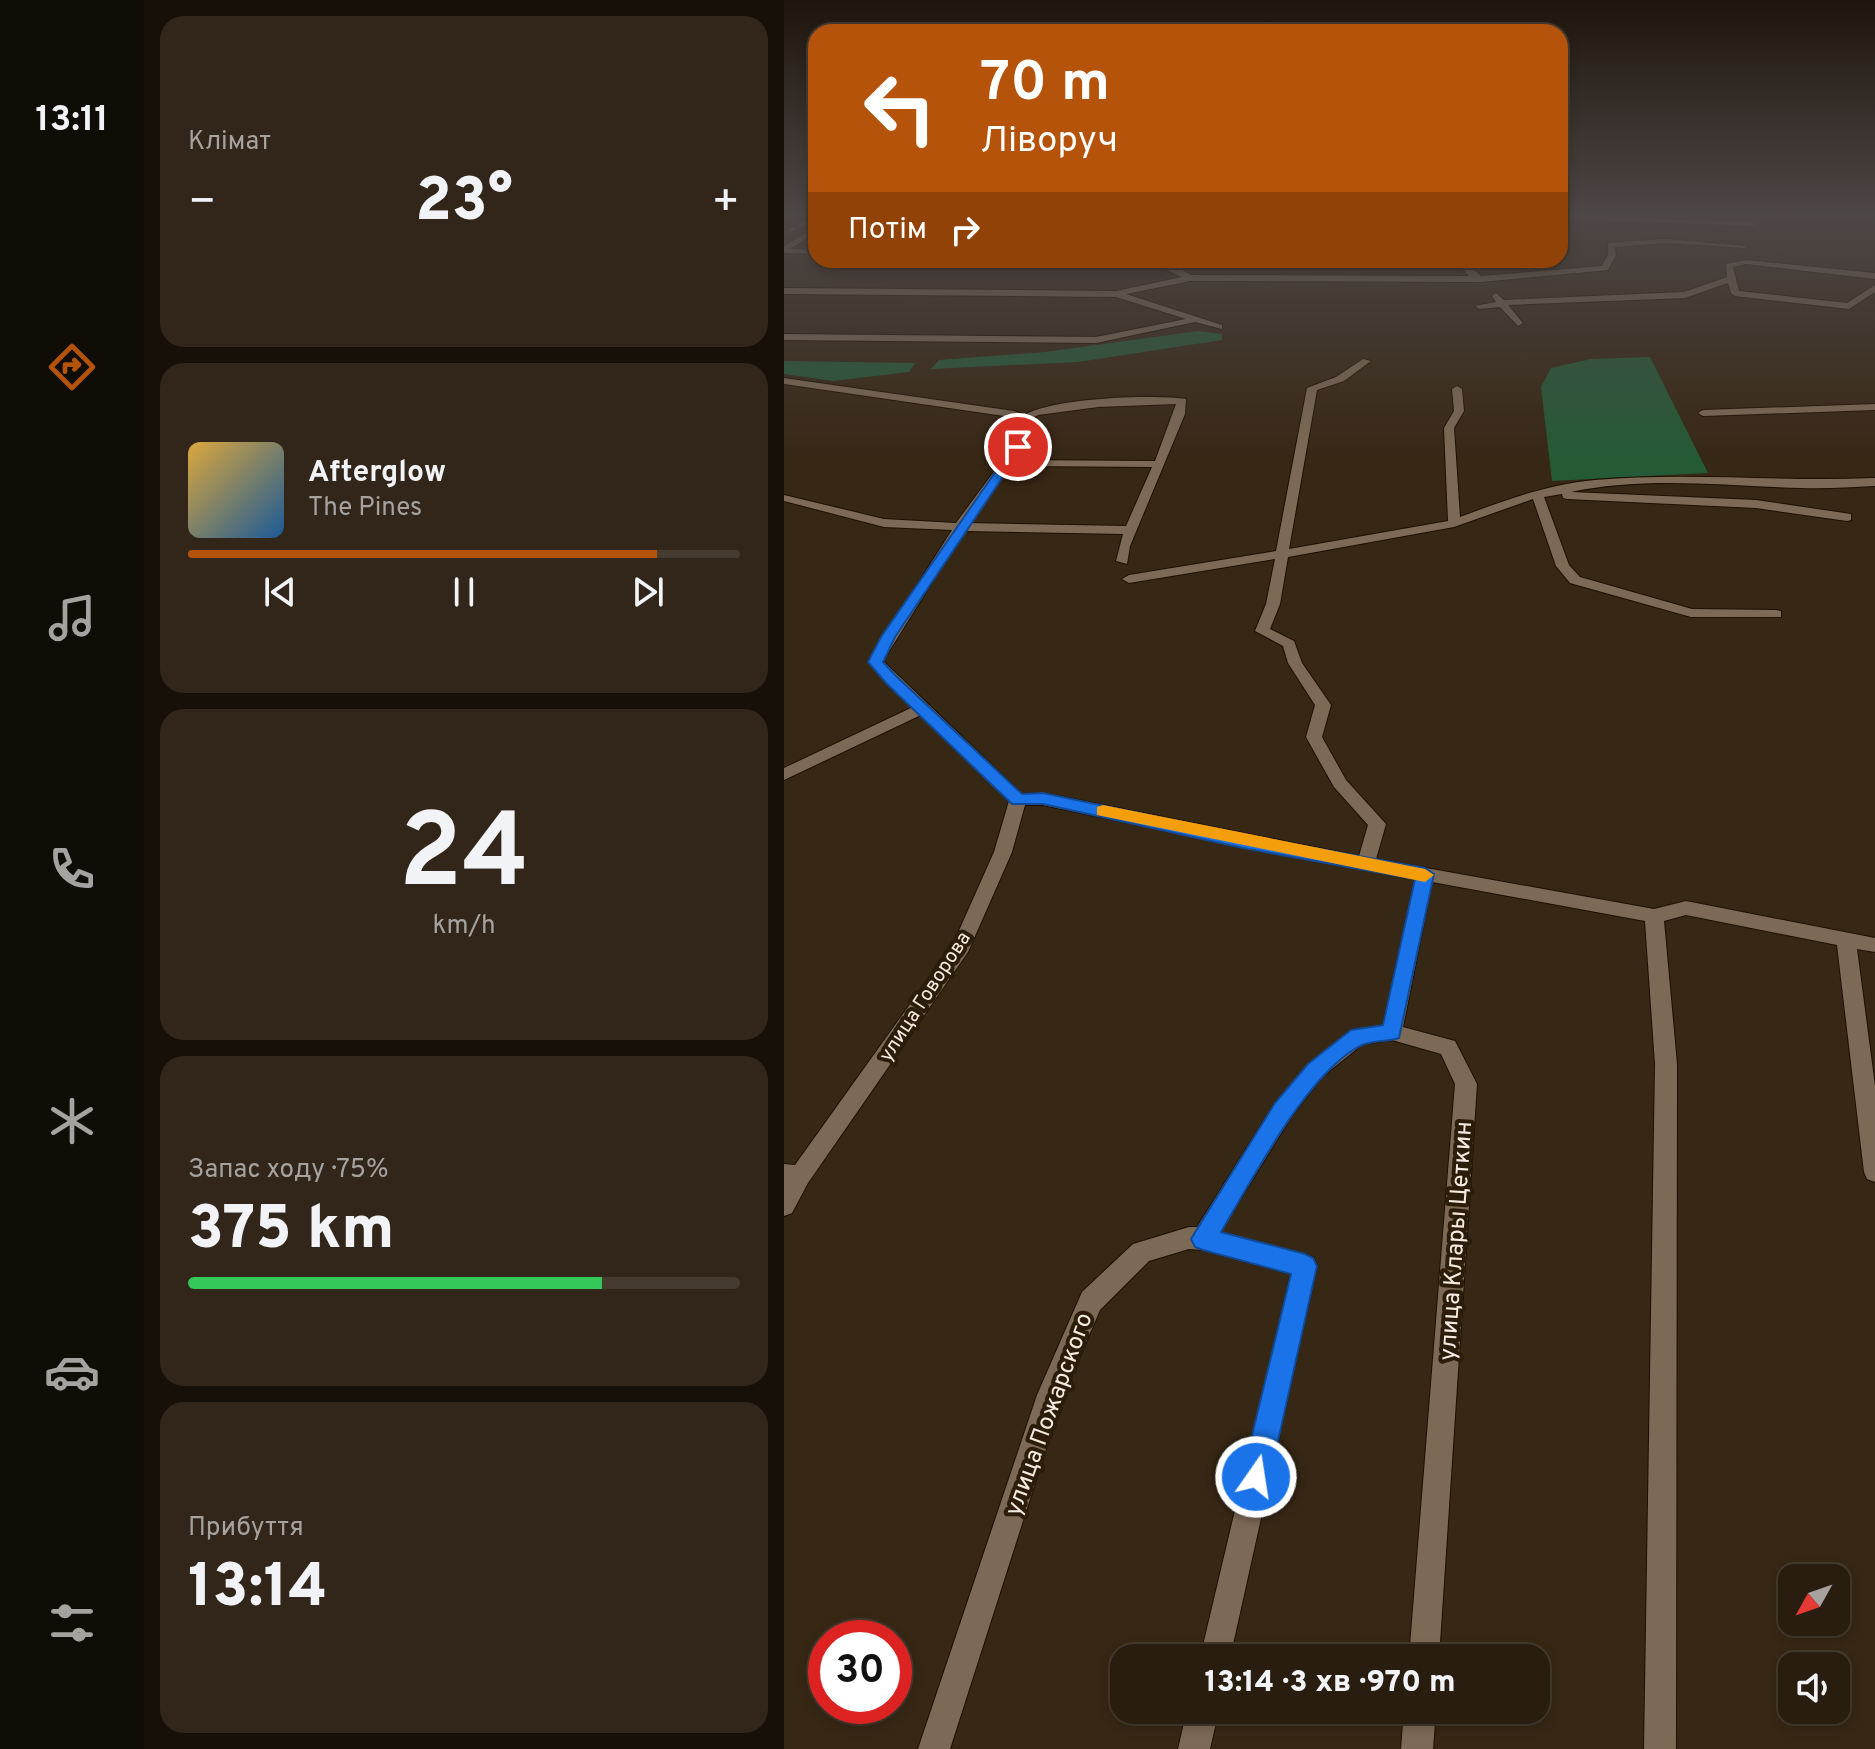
<!DOCTYPE html>
<html lang="uk">
<meta charset="utf-8">
<style>
body{margin:0;font-family:Overpass,sans-serif;background:#312619;color:#f1f3f6;height:100vh;display:flex;flex-direction:column;font-size:30px;white-space:nowrap}
*{box-sizing:border-box;margin:0}
p{font-size:26px;color:#a5a29f}
.icon{flex:none;width:44px;height:44px;fill:none;stroke:currentColor;stroke-width:2;stroke-linecap:round;stroke-linejoin:round}
.map{position:relative;flex:1;overflow:hidden}
.panel{display:flex;flex-direction:column;gap:16px;padding:16px;background:#171009;width:640px}
.panel>*{flex:none}
.guide{position:absolute;left:24px;top:24px;width:760px;height:244px;border-radius:24px;box-shadow:0 4px 12px #0003,0 0 0 2px #453b30;background:#b45309;color:#fff;overflow:hidden}
.needle{width:52px;rotate:230deg}
.fabs{position:absolute;left:994px;top:1564px;display:grid;gap:16px}
.fabs a{display:grid;place-items:center;width:72px;height:72px;border-radius:16px;background:#291d10;box-shadow:0 4px 12px #0003,0 0 0 2px #453b30;font-size:40px}
.speed{position:absolute;left:24px;top:1620px;display:flex;gap:16px;font-size:40px;font-weight:700;text-align:center}
.speed>*{display:grid;place-content:center;width:104px;height:104px;border-radius:50%;background:#291d10;box-shadow:0 4px 12px #0003,0 0 0 2px #453b30;line-height:1}
.speed .limit{border:12px solid #d22;background:#fff;color:#111}
.pin{position:absolute;display:grid;place-items:center;width:68px;height:68px;color:#fff;margin:-34px;border:4px solid #fff;border-radius:50%;box-shadow:0 2px 8px #0007}
.me{position:absolute;width:88px;margin:-44px;rotate:13deg;stroke-linejoin:round;filter:drop-shadow(0 0 6px #0008)}
.turn{display:flex;align-items:center;gap:28px;height:168px;padding:0 40px;font-size:36px}
.turn .icon{width:104px;height:104px;stroke-width:2.5}
.turn b{display:block;font-size:56px;line-height:68px}
.then{display:flex;align-items:center;height:76px;padding:0 40px;background:#0003;gap:16px;font-size:30px}
.big{font-size:60px;font-weight:800;line-height:1.1}
.panel .card{flex:1;display:flex;flex-direction:column;justify-content:center;gap:12px;min-width:0;padding:0 28px;border-radius:24px;background:#312619}
.panel .dial{align-items:center;gap:0}
.dial b{font-size:104px;line-height:1}
.song{display:flex;align-items:center;gap:24px}
.cover{width:96px;height:96px;border-radius:12px;background:linear-gradient(135deg,hsl(40 70% 55%),hsl(210 70% 35%))}
.played{height:8px;border-radius:4px;background:linear-gradient(90deg,#b45309 85%,#453b30 85%)}
.keys{display:flex;justify-content:space-around;direction:ltr}
.heat{display:flex;justify-content:space-between;align-items:center;font-size:44px;direction:ltr}
.charge{height:12px;border-radius:6px;background:linear-gradient(90deg,#34c759 75%,#453b30 0)}
.trip{position:absolute;left:326px;top:1644px;width:440px;height:80px;border-radius:24px;background:#291d10;box-shadow:0 4px 12px #0003,0 0 0 2px #453b30;font-weight:800;line-height:80px;text-align:center}
main{display:flex;flex:1;min-height:0}
.tab-bar{display:flex;flex-direction:column;width:144px;justify-content:space-around;align-items:center;background:#100c06;color:#a5a29f}
.tab-bar .icon{width:56px;height:56px}
.tab-bar .current{color:#b45309}
.tab-bar b{font-size:36px;color:#f1f3f6}
.map>svg:first-child{display:block}
.green{fill:#255a37}
.lines{fill:none;stroke-linecap:round;stroke-linejoin:round}
.minor-casing{stroke:#1e1001;stroke-width:2}
.minor{fill:#7d6a56;fill-rule:evenodd}
.rail-casing{stroke:#978a7b;stroke-width:3}
.rail{stroke:#2c1d0b;stroke-width:2;stroke-dasharray:6;stroke-linecap:butt}
.route{fill:#1a73e8;stroke:#114b97;stroke-width:2}
.slow{fill:#f59e0b}
.labels{text-anchor:middle;stroke-width:8;stroke-linejoin:round;paint-order:stroke}
.street-label{font-size:20px;fill:#f6ebe0;stroke:#2c1d0b}
.near-street-label{font-size:24px;fill:#f6ebe0;stroke:#2c1d0b}
</style>
<main>
<nav class="tab-bar">
<b>13:11</b>
<svg class="icon current" aria-label="directions" viewBox="0 0 24 24"><path d="M12 3l9 9-9 9-9-9zM9 14v-3h6M13 9l2 2-2 2"/></svg>
<svg class="icon" aria-label="music" viewBox="0 0 24 24"><path d="M9 18V5l10-2v13"/><circle cx="6" cy="18" r="3"/><circle cx="16" cy="16" r="3"/></svg>
<svg class="icon" aria-label="phone" viewBox="0 0 24 24"><path d="M5 4h4l2 5-3 2q2 4 5 5l2-3 5 2v4C11 20 4 13 5 4z"/></svg>
<svg class="icon" aria-label="climate" viewBox="0 0 24 24"><path d="M12 3v18M4 7l16 10M4 17L20 7"/></svg>
<svg class="icon" aria-label="car" viewBox="0 0 24 24"><path d="M5 17H2v-5l4-1 3-4h7l3 4 3 1v5h-3M9 17h6M6 11h13"/><circle cx="7" cy="17" r="2"/><circle cx="17" cy="17" r="2"/></svg>
<svg class="icon" aria-label="filters" viewBox="0 0 24 24"><path d="M4 7h16M4 17h16"/><circle cx="9" cy="7" r="2"/><circle cx="15" cy="17" r="2"/></svg>
</nav>
<section class="panel">
<div class="card"><p>Клімат</p>
<div class="heat"><a>−</a><b class="big">23°</b><a>+</a></div>
</div>
<div class="card">
<div class="song"><i class="cover"></i><div><b>Afterglow</b><p>The Pines</p></div></div>
<div class="played"></div>
<div class="keys"><svg class="icon" aria-label="previous" viewBox="0 0 24 24"><path d="M18 5L8 12l10 7zM5 5v14"/></svg><svg class="icon" aria-label="pause" viewBox="0 0 24 24"><path d="M8 5v14M16 5v14"/></svg><svg class="icon" aria-label="next" viewBox="0 0 24 24"><path d="M6 5l10 7-10 7zM19 5v14"/></svg></div>
</div>
<div class="card dial"><b>24</b><p>km/h</p></div>
<div class="card"><p>Запас ходу · 75%</p><b class="big">375 km</b><div class="charge"></div></div>
<div class="card"><p>Прибуття</p><b class="big">13:14</b></div>
</section>
<div class="map">
<svg width="1091" height="1749" viewBox="0 0 1091 1749">
<rect width="100%" height="100%" fill="#372715"/>
<g class="green">
<path d="M414,331L438,334V340L294,362L147,369L155,360L261,352Z"/>
<path d="M866,357L924,473L768,481L757,387L767,368L807,359Z"/>
<path d="M0,361L131,363L125,372L49,381L0,374Z"/>
</g>
<g class="lines">
<defs>
<g id="minor">
<path d="M776,215L970,222L974,224L970,226L776,219Z"/>
<path d="M32,227V232L6,249L32,250V254L0,253V246Z"/>
<path d="M880,239L964,246L960,248L880,243L831,247L832,255L824,270L697,282L406,281L342,294L438,325V329L411,322L312,343L0,340V334L312,337L402,319L332,297L0,294V288L332,291L398,277L382,270L343,260H359L395,268L407,275L685,276L671,260H679L697,276L818,266L824,255V243Z"/>
<path d="M962,260L1091,273V279L962,264L949,267L955,291L1063,303L1091,285V292L1065,309L951,296L947,293L944,283L901,298L724,305L739,323L734,326L716,307L695,309L691,306L712,302L708,296L712,293L720,300L900,292L943,277L942,264Z"/>
<path d="M579,359L587,361L560,381L533,390L505,549L664,521L660,428L670,411L668,389L673,386L678,389L680,411L670,428L676,517C719,501 764,484 811,480C904,472 997,482 1091,478V486C1066,487 1041,489 1017,488C940,486 863,476 787,492L972,500L1067,514V520L1063,521L972,508L783,499L779,498L778,494L760,497L785,565L796,577L908,609L992,610L997,611V617H907L786,583L772,566L749,499L670,527L504,557L496,604L486,629L510,641L518,663L547,705L538,737L562,780L602,824L592,859L870,909L902,901L1091,938V952L1073,949L1091,1086V1182L1083,1179L1080,1172L1053,945L902,915L880,921L893,1064L892,1749H860L871,1064L861,921L648,882L619,1027L671,1041L693,1084L655,1658H625L671,1084L657,1054L608,1040L579,1044L539,1076L507,1117L436,1232L521,1254L530,1258L533,1266L446,1658H416L507,1274L419,1250L405,1249L365,1261L316,1310L279,1396L166,1749H134L253,1395L298,1292L349,1244L405,1227H413L491,1103L525,1064L567,1030L599,1025L631,879L459,847L259,805H241L228,852L184,952L24,1183L8,1213L0,1216V1164L11,1165L169,944L210,852L225,801L137,715L0,780V768L129,707L84,662L168,530L100,527L0,501V495L100,519L172,523L240,431L235,421L227,417L0,384V378L230,411L240,415C269,398 367,394 402,399L401,414L346,546L343,564L332,561L339,534L180,531L99,661L238,794L259,793L575,856L584,825L550,787L522,737L531,705L504,663L499,646L471,631L482,604L491,559L345,583L338,579L345,575L492,551L523,388L552,377ZM392,404L371,461L230,460L250,431L246,420L254,415L314,407ZM225,466L368,467L342,526L185,523Z"/>
<path d="M1091,404V410L919,416L914,413L919,410Z"/>
<path d="M403,1710H435L426,1749H394Z"/>
<path d="M620,1710H652L649,1749H617Z"/>
</g>
</defs>
<use href="#minor" class="minor-casing"/>
<use href="#minor" class="minor"/>
<defs>
<path id="rail" d="M0,234L32,216"/>
</defs>
<use href="#rail" class="rail-casing"/>
<use href="#rail" class="rail"/>
</g>
<linearGradient id="sky" x2="0" y2="1"><stop stop-color="#1e150c"/><stop offset="0.47" stop-color="#4d4746"/><stop offset="1" stop-color="#4d4746" stop-opacity="0"/></linearGradient>
<rect width="1091" height="458" fill="url(#sky)"/>
<path class="route" d="M230,445L239,447L111,637L99,662L113,677L238,794L259,793L459,835L641,868L650,874L615,1038C604,1042 589,1040 578,1045C524,1071 468,1180 437,1232L521,1254L529,1258L533,1266L486,1477L482,1487L472,1491L462,1487L458,1477L507,1274L419,1250L411,1247L407,1239L491,1103L524,1064L567,1030L599,1025L631,879L459,848L259,804H228L102,683L84,662L97,637Z"/>
<path class="slow" d="M319,805L641,869L650,875L641,882L313,815V807Z"/>
<g class="labels">
<g class="street-label">
<text transform="translate(140 996) rotate(-57)" y="7">улица Говорова</text>
</g>
<g class="near-street-label">
<text transform="translate(671 1241) rotate(-86)" y="8">улица Клары Цеткин</text>
<text transform="translate(264 1414) rotate(-70)" y="8">улица Пожарского</text>
</g>
</g>
</svg>
<div class="fabs">
<a><svg class="needle" viewBox="-14 -14 28 28"><path d="M0-13l5 13h-10z" fill="#e53935"/><path d="M0 13l5-13h-10z" fill="#a5a29f"/></svg></a>
<a><svg class="icon" aria-label="sound" viewBox="0 0 24 24"><path d="M4 9h4l5-4v14l-5-4H4zM17 9q2 3 0 6"/></svg></a>
</div>
<div class="speed"><div class="limit">30</div></div>
<div class="pin" style="left:234px;top:447px;background:#d93025"><svg class="icon" aria-label="arrive" viewBox="0 0 24 24"><path d="M6 21V4h12l-3 4 3 4H6"/></svg></div>
<svg class="me" style="left:472px;top:1477px" viewBox="-20 -20 40 40"><circle r="17" fill="#1a73e8" stroke="#fff" stroke-width="3"/><path d="M0-11L8 9 0 5-8 9z" fill="#fff"/></svg>
<div class="trip">13:14 · 3 хв · 970 m</div>
<div class="guide">
<div class="turn"><svg class="icon" aria-label="left" viewBox="0 0 24 24"><path d="M17 20v-9H6M10 6l-5 5 5 5"/></svg><div><b>70 m</b>Ліворуч</div></div>
<div class="then">Потім<svg class="icon" aria-label="right" viewBox="0 0 24 24"><path d="M7 20v-9h11M14 6l5 5-5 5"/></svg></div>
</div>
</div>
</main>
